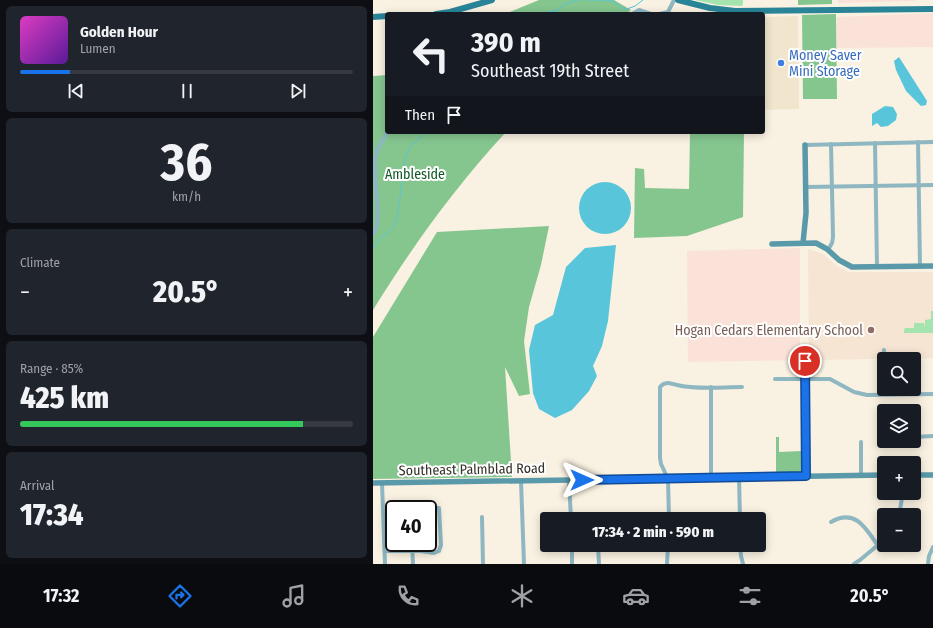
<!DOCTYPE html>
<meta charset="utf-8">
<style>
body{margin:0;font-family:"Fira Sans Condensed",sans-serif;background:#20242c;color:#f1f3f6;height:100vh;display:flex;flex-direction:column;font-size:15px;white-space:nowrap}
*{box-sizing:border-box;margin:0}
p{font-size:13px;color:#9ea1a6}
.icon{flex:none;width:22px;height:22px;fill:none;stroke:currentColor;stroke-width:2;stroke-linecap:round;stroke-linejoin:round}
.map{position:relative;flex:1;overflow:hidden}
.sheet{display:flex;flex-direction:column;gap:6px;padding:6px;background:#0d0f14;width:373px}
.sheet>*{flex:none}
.banner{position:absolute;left:12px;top:12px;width:380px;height:122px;border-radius:4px;box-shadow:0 2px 10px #0003;background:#171b24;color:#f1f3f6;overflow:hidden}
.buttons{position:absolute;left:504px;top:352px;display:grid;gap:8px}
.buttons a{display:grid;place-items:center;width:44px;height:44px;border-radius:4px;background:#171b24;box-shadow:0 2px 10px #0003;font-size:20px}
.speed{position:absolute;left:12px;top:500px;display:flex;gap:8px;font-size:20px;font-weight:700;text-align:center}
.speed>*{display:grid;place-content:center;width:52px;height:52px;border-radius:50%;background:#171b24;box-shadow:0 2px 10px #0003;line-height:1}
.speed .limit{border:2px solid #111;border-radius:6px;background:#fff;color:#111}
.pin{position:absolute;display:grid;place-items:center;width:34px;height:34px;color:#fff;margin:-17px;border:2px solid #fff;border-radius:50%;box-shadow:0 1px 4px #0007}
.me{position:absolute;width:44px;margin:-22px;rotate:90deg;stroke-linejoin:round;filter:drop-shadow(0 0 3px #0008)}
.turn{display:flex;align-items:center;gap:14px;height:84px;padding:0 20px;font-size:18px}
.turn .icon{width:52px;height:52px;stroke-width:2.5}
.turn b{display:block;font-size:28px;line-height:34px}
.then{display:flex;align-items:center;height:38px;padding:0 20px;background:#0003;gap:8px;font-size:15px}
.big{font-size:30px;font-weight:800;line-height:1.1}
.sheet .widget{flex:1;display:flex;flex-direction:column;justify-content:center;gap:6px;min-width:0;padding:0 14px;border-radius:6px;background:#20242c}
.sheet .dial{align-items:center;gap:0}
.dial b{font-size:52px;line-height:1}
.song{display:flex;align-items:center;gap:12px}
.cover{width:48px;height:48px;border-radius:6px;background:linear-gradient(135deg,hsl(310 70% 55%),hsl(270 70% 35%))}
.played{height:4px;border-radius:2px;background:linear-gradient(90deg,#1a73e8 15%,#363941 15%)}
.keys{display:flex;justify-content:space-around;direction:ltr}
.heat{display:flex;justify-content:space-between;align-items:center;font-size:22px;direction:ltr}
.charge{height:6px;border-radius:3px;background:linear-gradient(90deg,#34c759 85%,#363941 0)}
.trip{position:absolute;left:167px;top:512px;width:226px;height:40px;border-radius:4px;background:#171b24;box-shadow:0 2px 10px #0003;font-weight:800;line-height:40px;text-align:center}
.tab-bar{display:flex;height:64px;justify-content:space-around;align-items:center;background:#090b0e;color:#9ea1a6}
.tab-bar .icon{width:28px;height:28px}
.tab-bar .on{color:#1a73e8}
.tab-bar b{font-size:18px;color:#f1f3f6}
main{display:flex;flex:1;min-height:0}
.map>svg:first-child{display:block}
.built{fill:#f1e5ce}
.industrial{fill:#fae2d8}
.education{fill:#f6e5d3}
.green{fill:#a5e4ae}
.forest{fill:#85c68f}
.water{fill:#58c5da}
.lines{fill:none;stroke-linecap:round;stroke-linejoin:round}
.stream{stroke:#58c5da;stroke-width:1}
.street{stroke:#8eb7c2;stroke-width:4}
.secondary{stroke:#5999aa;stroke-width:5.5}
.primary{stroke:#298498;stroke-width:6}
.route-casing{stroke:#114b97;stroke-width:10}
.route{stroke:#1a73e8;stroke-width:7}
.shop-dot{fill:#3f7fe0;stroke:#fff;stroke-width:1.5}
.education-dot{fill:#8d6e63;stroke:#fff;stroke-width:1.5}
.labels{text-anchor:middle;stroke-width:4;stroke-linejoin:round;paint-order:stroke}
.shop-label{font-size:14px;fill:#366cbe;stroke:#fff;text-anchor:start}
.park-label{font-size:14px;fill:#0f5725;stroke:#fff}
.education-label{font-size:14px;fill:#785e54;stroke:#fff;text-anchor:end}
.street-label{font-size:14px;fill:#34312a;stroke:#fff}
</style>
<main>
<section class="sheet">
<div class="widget">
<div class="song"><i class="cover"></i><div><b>Golden Hour</b><p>Lumen</p></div></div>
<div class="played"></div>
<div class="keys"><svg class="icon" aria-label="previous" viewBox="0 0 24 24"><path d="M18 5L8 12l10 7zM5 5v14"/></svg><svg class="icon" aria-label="pause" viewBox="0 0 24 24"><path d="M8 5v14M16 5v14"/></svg><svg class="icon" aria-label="next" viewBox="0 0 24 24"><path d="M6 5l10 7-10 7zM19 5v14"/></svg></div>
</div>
<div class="widget dial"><b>36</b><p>km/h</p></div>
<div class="widget"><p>Climate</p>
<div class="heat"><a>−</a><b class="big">20.5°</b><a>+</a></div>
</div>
<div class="widget"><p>Range · 85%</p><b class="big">425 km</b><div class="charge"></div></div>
<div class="widget"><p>Arrival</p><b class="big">17:34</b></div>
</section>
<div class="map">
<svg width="560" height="564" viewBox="0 0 560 564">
<rect width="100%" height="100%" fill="#f9f1e1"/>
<path class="built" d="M425,16L426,109L390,110V17Z"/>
<g class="industrial">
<path d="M465,0H542V1L465,3Z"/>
<path d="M560,13V47L464,48V17Z"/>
<path d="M427,248V360L315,362L314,251Z"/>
</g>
<path class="education" d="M435,249L450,254L465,267L475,272H560V358L436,360Z"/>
<g class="green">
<path d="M322,0H370V4L369,6L345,5Z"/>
<path d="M558,311H560V333H531V330L532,328H541V323H551L552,327V320L558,319Z"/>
</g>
<g class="forest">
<path d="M166,0H241L258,10L253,14H132Z"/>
<path d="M425,0H459V4L425,5Z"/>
<path d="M463,14L464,99H430L429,15Z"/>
<path d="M14,75V132H133C82,187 39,247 0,310V76Z"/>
<path d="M317,132H371L370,217L314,236L261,238L262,168L271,169L272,188L316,189Z"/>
<path d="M176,226L168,265L156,307L151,341L157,394L146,396L132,367L139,477L0,479V337L64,232Z"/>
<path d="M403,437H406V452L428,451V472H403Z"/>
</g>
<g class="water">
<path d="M526,57L554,101L553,105L548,106L533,91L523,70L521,61Z"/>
<path d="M512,106L520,107L524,114L523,120L515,126L508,127L504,123L499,126V114Z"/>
<circle cx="232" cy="208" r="26"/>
<path d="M243,245L235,321L229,346L220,366L224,376L216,391L199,410L182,418L166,409L160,393L156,350L162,325L180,315L193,267L212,248Z"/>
</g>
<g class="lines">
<g class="stream">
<path d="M212,0H229"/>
<path d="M230,0L240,1L249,8L254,9L262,6L270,0"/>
<path d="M165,14L185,10L192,4L205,0"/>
<path d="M0,248C4,238 15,234 21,226C26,217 29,177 31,165C32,158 35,147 41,143C46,139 48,138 51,132"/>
</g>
<g class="street">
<path d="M259,14L266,10L278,14"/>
<path d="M286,14L295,12L301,0"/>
<path d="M545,142L547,266"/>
<path d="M502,143L504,267"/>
<path d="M432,145L560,142"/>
<path d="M433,187L560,185"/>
<path d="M0,234C10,222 0,178 2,160C3,151 9,140 15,132"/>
<path d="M455,250L459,243L460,237L458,144"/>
<path d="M432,361L433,476"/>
<path d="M402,379H457L481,392L494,395L560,394"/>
<path d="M338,387V478"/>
<path d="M506,395L511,350"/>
<path d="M541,437L560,436"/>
<path d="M488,476V442"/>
<path d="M366,477L367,519"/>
<path d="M196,480L198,519"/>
<path d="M148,481L151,564"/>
<path d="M9,483L12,564"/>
<path d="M526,515L530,493"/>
<path d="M109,517L110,564"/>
<path d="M296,519L295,479L288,464L287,458V387C292,381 297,383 304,385C323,390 349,387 369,387"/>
<path d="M458,522C482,508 493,528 505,546"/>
<path d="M39,543L40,564"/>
<path d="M199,545V564"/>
<path d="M225,545L226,564"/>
<path d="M367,545L368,556L370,564"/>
<path d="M12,551H48L61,553L66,551L68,545L66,508H43L39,509"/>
<path d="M294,564L295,545"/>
<path d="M481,564L487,560L511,540"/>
<path d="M555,564L556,556L560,547"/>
</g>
<g class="secondary">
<path d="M430,243L433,213L432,145"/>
<path d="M399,244L443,243L454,249L466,260L479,267L560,266"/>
<path d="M541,475H560"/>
<path d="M0,483L511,475"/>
</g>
<g class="primary">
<path d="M305,0L337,8L362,11L560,9"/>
<path d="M63,14L77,12L119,0"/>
<path d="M0,17L14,16"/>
</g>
</g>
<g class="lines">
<defs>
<path id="route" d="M209,480L433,476L432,361"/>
</defs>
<use href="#route" class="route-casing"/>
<use href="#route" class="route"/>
</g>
<circle class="shop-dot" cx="408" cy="63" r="4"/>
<circle class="education-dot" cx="498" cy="330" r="4"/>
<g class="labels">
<g class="shop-label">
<text x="416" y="60">Money Saver<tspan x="416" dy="16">Mini Storage</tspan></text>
</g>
<g class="park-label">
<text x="42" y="179">Ambleside</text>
</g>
<g class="education-label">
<text x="490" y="335">Hogan Cedars Elementary School</text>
</g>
<g class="street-label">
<text transform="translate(99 469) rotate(-1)" y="5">Southeast Palmblad Road</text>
</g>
</g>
</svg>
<div class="buttons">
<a><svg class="icon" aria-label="search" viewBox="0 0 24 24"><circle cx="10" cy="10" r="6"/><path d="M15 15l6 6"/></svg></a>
<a><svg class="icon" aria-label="layers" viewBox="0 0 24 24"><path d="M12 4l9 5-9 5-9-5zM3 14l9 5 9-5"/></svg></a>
<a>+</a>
<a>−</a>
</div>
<div class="speed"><div class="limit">40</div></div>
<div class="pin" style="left:432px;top:361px;background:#d93025"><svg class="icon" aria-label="arrive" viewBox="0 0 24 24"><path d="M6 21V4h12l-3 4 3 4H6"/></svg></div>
<svg class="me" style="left:209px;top:480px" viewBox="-20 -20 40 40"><path d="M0-17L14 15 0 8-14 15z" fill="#1a73e8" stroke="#fff" stroke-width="4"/></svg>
<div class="trip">17:34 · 2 min · 590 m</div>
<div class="banner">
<div class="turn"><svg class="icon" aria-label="left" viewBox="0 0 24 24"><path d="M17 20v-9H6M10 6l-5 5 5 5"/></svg><div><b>390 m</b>Southeast 19th Street</div></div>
<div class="then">Then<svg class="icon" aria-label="arrive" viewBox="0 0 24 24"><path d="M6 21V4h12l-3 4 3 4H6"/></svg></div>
</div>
</div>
</main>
<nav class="tab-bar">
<b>17:32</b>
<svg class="icon on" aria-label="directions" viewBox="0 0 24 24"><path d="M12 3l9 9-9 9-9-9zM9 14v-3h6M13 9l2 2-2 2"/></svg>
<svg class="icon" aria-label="music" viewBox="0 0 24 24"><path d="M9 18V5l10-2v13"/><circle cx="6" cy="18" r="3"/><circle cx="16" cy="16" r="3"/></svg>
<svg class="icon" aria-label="phone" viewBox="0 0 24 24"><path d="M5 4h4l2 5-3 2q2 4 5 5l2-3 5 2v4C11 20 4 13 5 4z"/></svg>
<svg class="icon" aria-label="climate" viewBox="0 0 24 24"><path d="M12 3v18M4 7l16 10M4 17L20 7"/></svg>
<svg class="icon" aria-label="car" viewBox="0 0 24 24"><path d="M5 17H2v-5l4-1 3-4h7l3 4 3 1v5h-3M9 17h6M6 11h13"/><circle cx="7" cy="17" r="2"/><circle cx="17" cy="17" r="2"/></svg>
<svg class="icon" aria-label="filters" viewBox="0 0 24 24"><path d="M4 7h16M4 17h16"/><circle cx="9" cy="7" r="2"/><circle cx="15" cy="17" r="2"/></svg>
<b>20.5°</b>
</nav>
